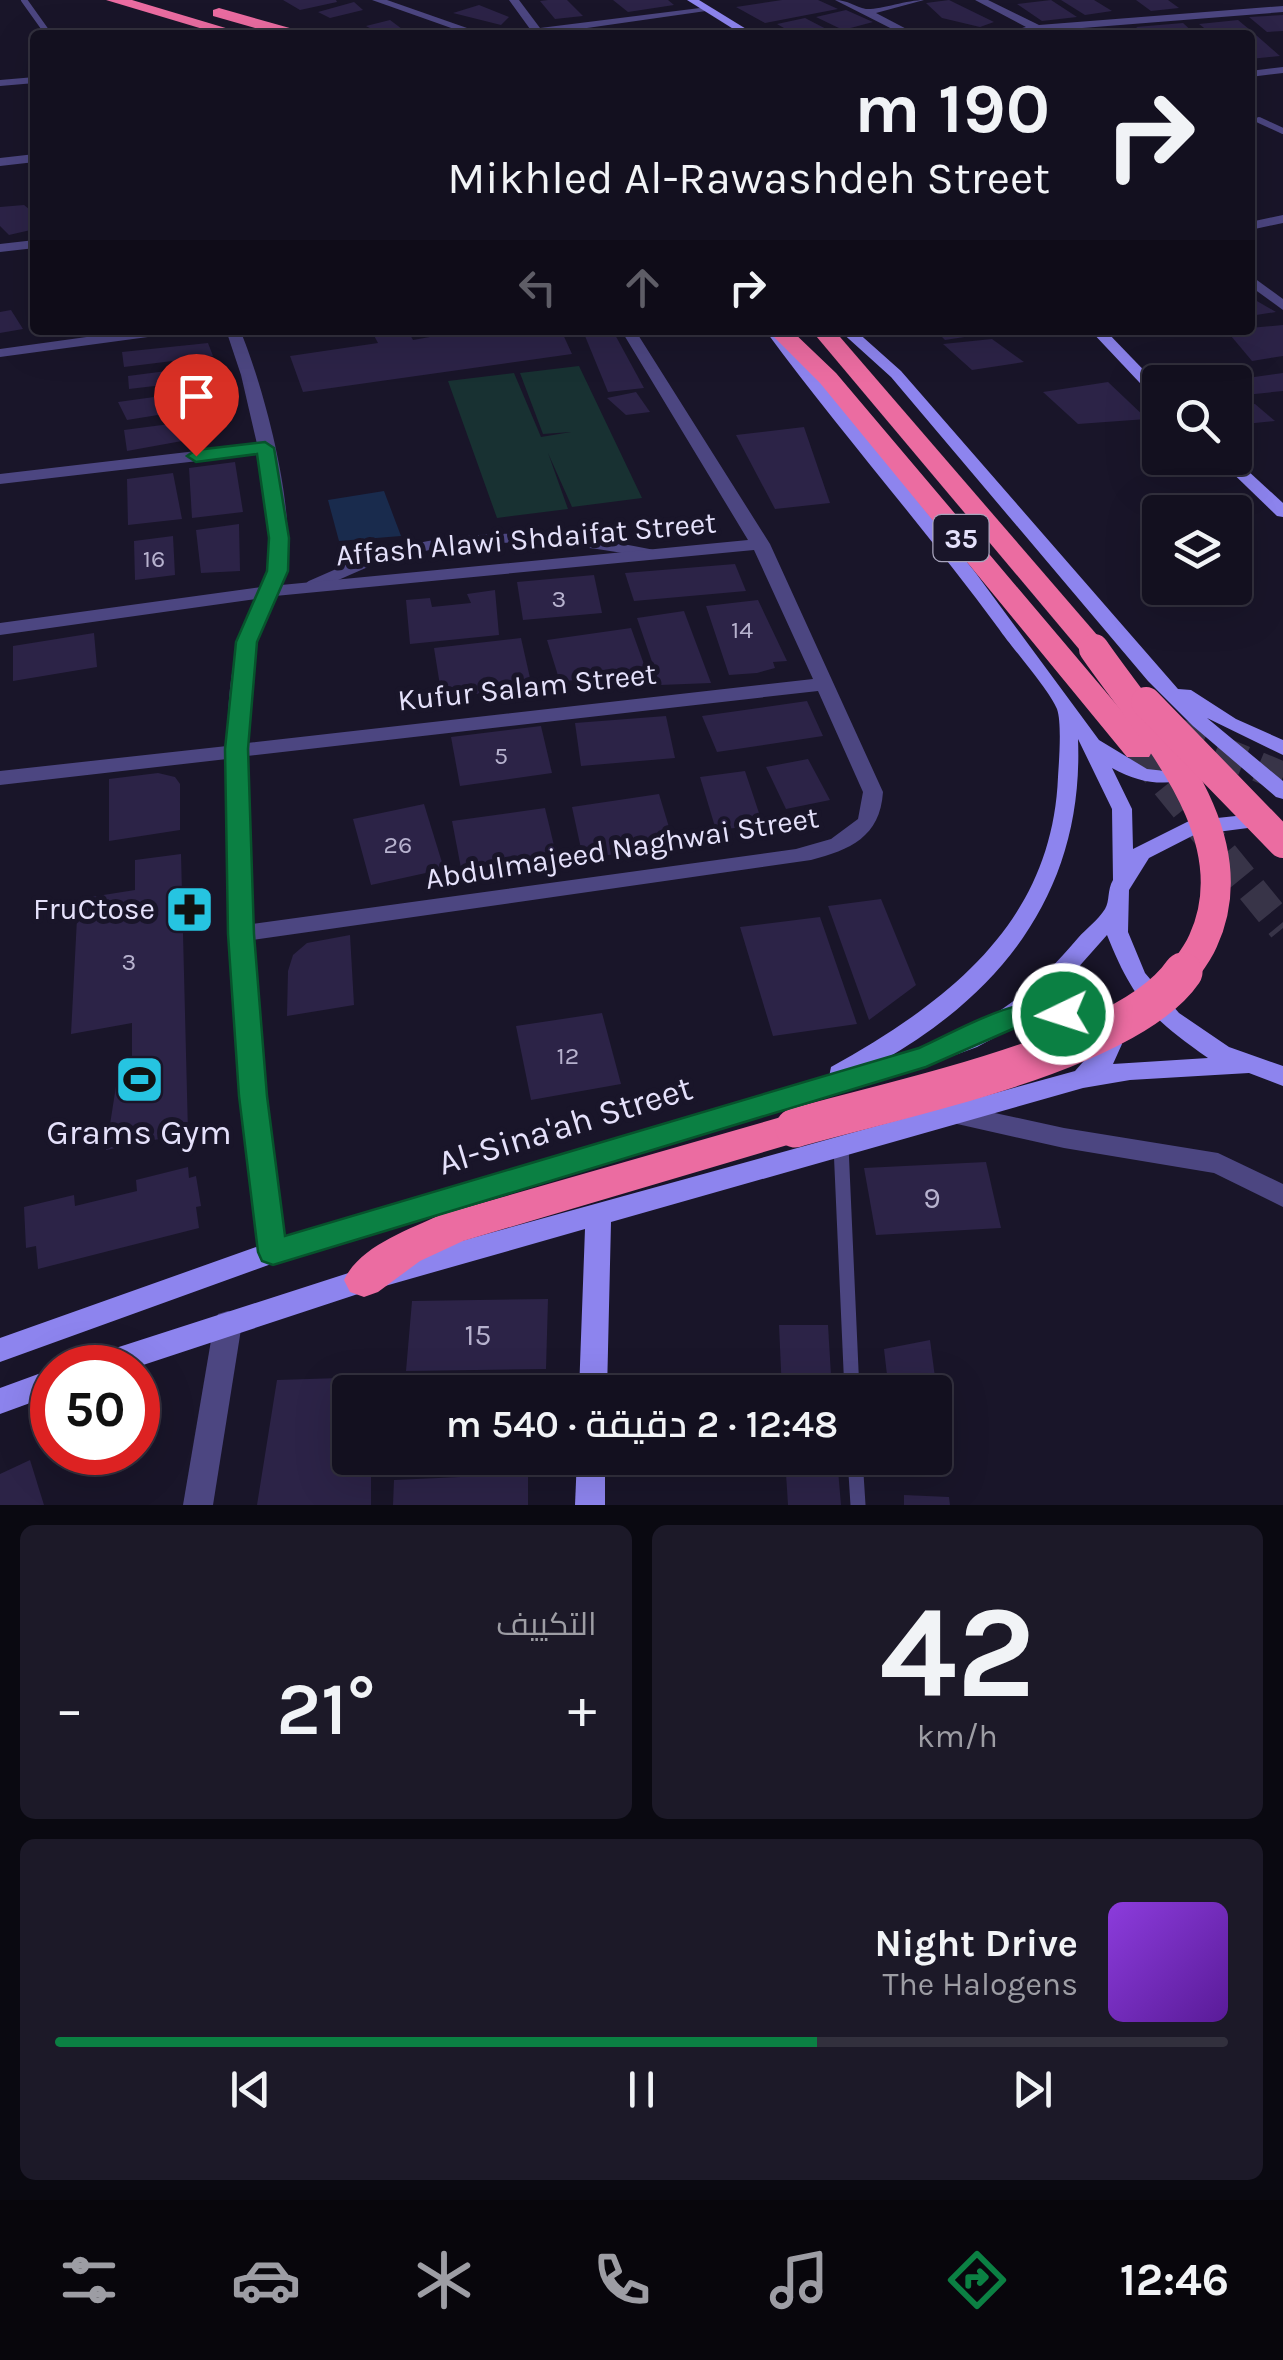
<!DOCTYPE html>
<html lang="ar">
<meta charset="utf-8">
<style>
body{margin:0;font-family:Karla,Cairo,sans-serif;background:#1c1928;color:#f1f3f6;direction:rtl;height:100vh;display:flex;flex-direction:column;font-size:38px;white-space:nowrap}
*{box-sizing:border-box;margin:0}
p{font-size:32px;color:#9d9da4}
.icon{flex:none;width:55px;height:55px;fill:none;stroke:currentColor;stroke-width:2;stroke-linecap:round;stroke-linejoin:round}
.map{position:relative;height:1505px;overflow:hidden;direction:ltr}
.drawer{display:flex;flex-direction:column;gap:20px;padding:20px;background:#0a0911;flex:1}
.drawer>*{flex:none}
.hud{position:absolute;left:30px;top:30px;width:1225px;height:305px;border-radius:10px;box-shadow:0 10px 40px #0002,0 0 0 2px #32303d;direction:rtl;background:#13101f;color:#f1f3f6;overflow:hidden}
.controls{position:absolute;left:1142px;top:365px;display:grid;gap:20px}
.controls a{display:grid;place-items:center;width:110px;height:110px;border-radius:10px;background:#13101f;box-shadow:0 10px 40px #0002,0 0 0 2px #32303d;font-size:50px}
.speed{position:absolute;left:30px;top:1345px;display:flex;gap:20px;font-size:50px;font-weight:700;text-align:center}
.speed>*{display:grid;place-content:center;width:130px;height:130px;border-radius:50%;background:#13101f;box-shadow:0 10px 40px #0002,0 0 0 2px #32303d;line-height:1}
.speed .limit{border:15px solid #d22;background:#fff;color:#111}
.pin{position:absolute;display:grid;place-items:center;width:85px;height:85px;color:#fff;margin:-102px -42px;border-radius:50% 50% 50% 0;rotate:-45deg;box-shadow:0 0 10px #0007}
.pin .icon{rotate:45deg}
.me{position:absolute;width:110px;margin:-55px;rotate:266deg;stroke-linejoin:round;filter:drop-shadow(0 0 8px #0008)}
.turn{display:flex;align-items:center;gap:35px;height:210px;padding:0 40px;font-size:45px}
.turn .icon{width:130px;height:130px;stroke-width:2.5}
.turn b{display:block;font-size:70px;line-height:85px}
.lanes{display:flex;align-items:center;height:95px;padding:0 40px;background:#0003;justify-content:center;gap:50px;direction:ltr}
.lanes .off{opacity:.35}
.big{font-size:75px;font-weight:600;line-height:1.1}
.drawer .widget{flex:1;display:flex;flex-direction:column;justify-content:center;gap:15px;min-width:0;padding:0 35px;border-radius:15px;background:#1c1928}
.drawer .dial{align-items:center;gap:0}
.dial b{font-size:130px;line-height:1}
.song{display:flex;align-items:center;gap:30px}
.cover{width:120px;height:120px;border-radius:15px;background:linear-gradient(135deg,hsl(270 70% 55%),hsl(270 70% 35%))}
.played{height:10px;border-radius:5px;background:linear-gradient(90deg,#0b8043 65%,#32303d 65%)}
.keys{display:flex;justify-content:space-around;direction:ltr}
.heat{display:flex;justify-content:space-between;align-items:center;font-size:55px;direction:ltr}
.drawer .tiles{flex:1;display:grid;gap:20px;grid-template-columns:1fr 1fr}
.widget:last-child{grid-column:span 2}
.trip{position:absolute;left:332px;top:1375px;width:620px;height:100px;border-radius:10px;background:#13101f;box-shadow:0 10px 40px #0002,0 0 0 2px #32303d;font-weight:600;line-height:100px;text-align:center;direction:rtl}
.dock{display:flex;height:160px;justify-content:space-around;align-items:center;background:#08060c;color:#9d9da4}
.dock .icon{width:70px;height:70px}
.dock .current{color:#0b8043}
.dock b{font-size:45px;color:#f1f3f6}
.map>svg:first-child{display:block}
.green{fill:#183132}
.water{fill:#192b4d}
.building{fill:#2c2347}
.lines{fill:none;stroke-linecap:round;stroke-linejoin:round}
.highway-tunnel{stroke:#383448;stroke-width:30;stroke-dasharray:30 15;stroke-linecap:butt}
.lane-far3{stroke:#4c4681;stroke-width:6}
.lane-far2{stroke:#4c4681;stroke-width:9}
.lane-far1{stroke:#4c4681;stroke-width:11}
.lane{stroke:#4c4681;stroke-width:15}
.street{fill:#4c4681;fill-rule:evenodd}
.secondary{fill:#8d84ee;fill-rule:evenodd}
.highway{fill:#eb6ca1;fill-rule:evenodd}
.highway-bridge-far1{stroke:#eb6ca1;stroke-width:30}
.highway-bridge{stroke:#eb6ca1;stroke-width:39}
.route{fill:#0b8043;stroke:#07532c;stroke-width:2.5}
.labels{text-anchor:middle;stroke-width:10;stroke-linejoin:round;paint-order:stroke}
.number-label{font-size:25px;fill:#b7b2ce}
.shield{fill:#191529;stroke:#a8a4bc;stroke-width:2.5}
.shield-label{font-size:28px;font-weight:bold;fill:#e5e1fb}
.street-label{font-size:30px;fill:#e5e1fb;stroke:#191529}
.poi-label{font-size:30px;fill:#e5e1fb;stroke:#191529;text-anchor:end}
.near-number-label{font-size:30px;fill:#b7b2ce}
.near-street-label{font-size:35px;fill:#e5e1fb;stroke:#191529}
.near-poi-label{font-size:35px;fill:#e5e1fb;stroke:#191529}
</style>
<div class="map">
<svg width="1283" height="1505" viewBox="0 0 1283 1505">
<rect width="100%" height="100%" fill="#191529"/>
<path class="green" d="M579,366L642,498L572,507L548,453L568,509L497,518L448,381L514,373L541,437L571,432L543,434L520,373Z"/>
<path class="water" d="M384,491L401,536L339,541L328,500Z"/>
<g class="building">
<path d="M283,0H336L337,2L300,10Z"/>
<path d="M548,0H567L583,16L555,19L540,1Z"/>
<path d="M613,0H668L674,5L628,12Z"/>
<path d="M782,0H818L838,9L765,23L736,7Z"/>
<path d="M949,0L994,22L980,27L942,18L926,3Z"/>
<path d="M1051,0L1077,17L1042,21L1017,4Z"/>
<path d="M1061,0H1094L1112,11L1085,15Z"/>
<path d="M1136,0H1168L1179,8L1151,11Z"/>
<path d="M354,2L363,10L330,18L318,12Z"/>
<path d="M479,5L509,17L501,25L453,13Z"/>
<path d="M846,10L873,22L843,30L816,17Z"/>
<path d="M1283,15V31L1267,32L1249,17Z"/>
<path d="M805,18L832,32L796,35L777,24Z"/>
<path d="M390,20L402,29L377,32L366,26Z"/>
<path d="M1238,20L1256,35L1280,56L1250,59V35H1213L1199,24Z"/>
<path d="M1183,23L1196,35H1147L1136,27Z"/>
<path d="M1121,29L1132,35H1066V32Z"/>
<path d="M24,205L35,214V229L9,235L0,226V207Z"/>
<path d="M1250,297L1276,312L1250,316Z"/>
<path d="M11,310L23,329L0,333V312Z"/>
<path d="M1283,325V356L1252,361L1226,330Z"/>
<path d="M371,330H399L402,334L409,333L413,340L469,330H561L572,354L303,392L290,356L378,343Z"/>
<path d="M935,330H979L984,334L945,340Z"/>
<path d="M613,331L644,388L608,392L585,336Z"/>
<path d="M992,339L1024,362L972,370L943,344Z"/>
<path d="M208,343L213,356L124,367L122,352Z"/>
<path d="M213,365L214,379L129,389L128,376Z"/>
<path d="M1283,373V391L1235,396V382H1219Z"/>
<path d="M1108,382L1147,419L1078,424L1043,392Z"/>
<path d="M636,392L650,412L626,415L607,398Z"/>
<path d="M183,393L189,410L127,420L118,402Z"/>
<path d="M1255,404L1275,421L1235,425V406Z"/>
<path d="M208,419L215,435L127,451L124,430Z"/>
<path d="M804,427L830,503L775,509L736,435Z"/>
<path d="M235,462L243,512L192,518L189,468Z"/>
<path d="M173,473L182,519L128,525L127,479Z"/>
<path d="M239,524L240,571L201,573L196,530Z"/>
<path d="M173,536L175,575L135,580L134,541Z"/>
<path d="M735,564L746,591L634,601L625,573Z"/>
<path d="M594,575L602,613L523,620L517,582Z"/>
<path d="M495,590L499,635L410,644L406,600L430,598L432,607L471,603L467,594Z"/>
<path d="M758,600L787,661L773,662L775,668L757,673L729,675L706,606Z"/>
<path d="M684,611L711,683L660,685L637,618Z"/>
<path d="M631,628L646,670L560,682L547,640Z"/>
<path d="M94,633L97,667L13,681V646Z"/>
<path d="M521,638L532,687L442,698L434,648Z"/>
<path d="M807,701L823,736L717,752L702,716Z"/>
<path d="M666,716L675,758L581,766L575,723Z"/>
<path d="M541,726L552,773L460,786L451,737Z"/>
<path d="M808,759L830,800L786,809L766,767Z"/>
<path d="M745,771L763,825L716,830L700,777Z"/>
<path d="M158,773L175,777L180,784V830L109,841V779Z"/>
<path d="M659,794L675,847L583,858L572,807Z"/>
<path d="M424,804L444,869L371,885L353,819Z"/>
<path d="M545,808L556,854L461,868L452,821Z"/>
<path d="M181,854L188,1133L106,1150L119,1067L132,1065V1023L71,1034L78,899L135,890V860Z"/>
<path d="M881,899L916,985L869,1020L828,906Z"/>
<path d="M820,917L857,1024L773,1036L740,927Z"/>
<path d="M350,935L354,1005L287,1016L288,971L293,955L307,943Z"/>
<path d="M602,1013L621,1084L531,1100L516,1026Z"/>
<path d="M986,1162L1001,1228L876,1235L864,1168Z"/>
<path d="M188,1167L189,1178L196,1176L201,1206L196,1207L199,1228L38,1269L36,1246L26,1248L24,1207L74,1195L75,1206L137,1191L136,1180Z"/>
<path d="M548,1299L546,1369L406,1371L412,1301Z"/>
<path d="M779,1325H828L832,1392H782Z"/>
<path d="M930,1340L937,1392H889L884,1349Z"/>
<path d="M372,1377V1392H350V1458H371V1505H257L277,1380Z"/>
<path d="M541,1385V1392H403V1388Z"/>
<path d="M785,1458H837L841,1505H788Z"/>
<path d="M30,1460L44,1505H0V1474Z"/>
<path d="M528,1474V1505H393L394,1480Z"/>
<path d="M904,1495L949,1497L950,1505H904Z"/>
</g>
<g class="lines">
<g class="highway-tunnel">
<path d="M1175,732L1283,777"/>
<path d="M1138,750L1283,928"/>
</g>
<g class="lane-far3">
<path d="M24,0L49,35"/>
<path d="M1259,120L1283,131"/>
</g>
<path class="lane-far2" d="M361,563C458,530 552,533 651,554"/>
<path class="lane-far1" d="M311,586L368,561"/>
<g class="lane">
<path d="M841,1146L852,1392"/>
<path d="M855,1458L858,1505"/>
</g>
<g class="street">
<path d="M372,0H387L487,35H471Z"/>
<path d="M509,0H519L540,28L708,7L713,10L538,35H506L530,29Z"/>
<path d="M835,0C848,0 855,7 866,9C879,10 907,0 924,0L876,13L918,35H904Z"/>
<path d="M975,0H988L1039,25L1283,6V12L995,35L1026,27Z"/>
<path d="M1283,67V73L1250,77V71Z"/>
<path d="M35,77V83L0,86V80Z"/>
<path d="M35,154V162L0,166V158Z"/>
<path d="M1283,215V223L1250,230V222Z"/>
<path d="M35,240V248L0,252V244Z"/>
<path d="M1250,275L1283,299V310L1250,286Z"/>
<path d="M137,330H177L170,334L0,357V349Z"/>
<path d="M226,330H240C263,384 304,531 281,585L748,540L621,330H635L770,544L883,792C880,837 850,850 811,860L253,940L264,1065L286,1252L282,1260L273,1263L264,1260L260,1252C241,1087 226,924 227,759L0,785V771L227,746C228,694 231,645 256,599L0,635V623L262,587C281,546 267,497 259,454L0,484V474L257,444L241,375ZM754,550L813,679L247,743C247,691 250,643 275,596ZM818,691L863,792L858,819L831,839L796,849L252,924L247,756Z"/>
<path d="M953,1104L1064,1128L1218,1153L1283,1184V1207L1214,1173L1064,1148L944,1121L941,1114L944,1107Z"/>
<path d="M228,1311L238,1314L242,1323L213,1505H183L214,1323L218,1314Z"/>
</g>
<g class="secondary">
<path d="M687,0H699L756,35H743Z"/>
<path d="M765,330H780L975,572L1099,740L1147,769L1165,771L1192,765L1199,767L1202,772L1199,777C1167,786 1142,785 1112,768L1132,809L1133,849L1189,821L1264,813L1271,815L1274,820L1271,825L1194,835L1149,858L1129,890L1128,932L1145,973L1179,1013L1229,1047L1283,1066V1086L1249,1073L1130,1080L1083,1088L611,1222L607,1392H579L585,1229L364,1292L134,1368H80L84,1359L94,1355L364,1268L1075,1071L1098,1045L1085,1028L1063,1022L1016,1026L977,1047L903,1074L274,1263L0,1362V1338L273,1241L829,1077L831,1067C948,1002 1052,923 1058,777C1059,761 1062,723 1057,709C1050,691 1012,648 999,629C924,527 840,432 765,330ZM1078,739L1112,809L1113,880C1107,890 1110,901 1105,909C1098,920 1086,929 1078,938C1018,1009 971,1035 882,1061C1007,990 1084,886 1078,739ZM1107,935C1133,1000 1151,1018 1208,1058L1113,1064L1122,1044C1103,1010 1082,1003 1044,1006Z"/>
<path d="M839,330H855L901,371L1178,689L1191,690L1236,719L1283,740V755L1207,718L1283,781V799L1276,797L1193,726L1148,681L891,377Z"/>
<path d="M1090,330H1105L1160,387V401L1155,399Z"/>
<path d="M1217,458H1234L1283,503V517L1277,516Z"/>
<path d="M52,1369V1395L0,1414V1388Z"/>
<path d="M577,1458H605V1505H575Z"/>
</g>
<g class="highway">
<path d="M106,0H132L249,35H223Z"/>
<path d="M219,8L304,32L306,35H280L213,16V10Z"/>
<path d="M767,330H791L836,373L1149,743L1153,750L1149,757H1127L820,383Z"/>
<path d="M811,330H834L1104,643L1108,649L1104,655H1084Z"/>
<path d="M795,1113L808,1117L814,1128L808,1139L463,1241L420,1261L378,1292L364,1297L350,1292L344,1280C360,1246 408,1230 440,1215Z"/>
</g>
<g class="highway-bridge-far1">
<path d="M1094,649C1150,730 1252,835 1203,941C1198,953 1189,964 1182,974"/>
<path d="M1146,702L1283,843"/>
</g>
<path class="highway-bridge" d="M795,1128C891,1100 1128,1053 1183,972"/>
</g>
<path class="route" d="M265,442L274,448L289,538L288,571L257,642L248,749L254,934L267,1096L285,1236L919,1048C964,1028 1021,990 1073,1006L1077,1014L1073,1021L1017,1027L926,1067L273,1265L262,1261L258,1252L239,1096L228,934L225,749L236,642L267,571L269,538L257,454L196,462L187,456L196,450Z"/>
<defs>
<symbol id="pharmacy-square" viewBox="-11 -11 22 22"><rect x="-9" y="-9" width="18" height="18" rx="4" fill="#26c4e1" stroke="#191529"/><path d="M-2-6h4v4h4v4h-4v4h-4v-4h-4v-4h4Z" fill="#111"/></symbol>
<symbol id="stadium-square" viewBox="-11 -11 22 22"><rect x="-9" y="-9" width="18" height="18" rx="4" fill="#26c4e1" stroke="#191529"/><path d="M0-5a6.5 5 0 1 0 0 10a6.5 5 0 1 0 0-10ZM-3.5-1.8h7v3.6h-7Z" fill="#111"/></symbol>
</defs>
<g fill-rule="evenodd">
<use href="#pharmacy-square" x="162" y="882" width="55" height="55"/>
<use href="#stadium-square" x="112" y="1052" width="55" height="55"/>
</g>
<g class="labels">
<g class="number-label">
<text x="154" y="567">16</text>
<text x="559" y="607">3</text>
<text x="742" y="638">14</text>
<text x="501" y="764">5</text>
<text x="398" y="853">26</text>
<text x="129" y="970">3</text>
<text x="568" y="1064">12</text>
</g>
<rect class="shield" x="933.5" y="515" width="55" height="46" rx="8"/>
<g class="shield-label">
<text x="961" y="548">35</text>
</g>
<g class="street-label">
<text transform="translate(526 539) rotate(-5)" y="10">Affash Alawi Shdaifat Street</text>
<text transform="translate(527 687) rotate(-6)" y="10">Kufur Salam Street</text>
<text transform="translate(622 848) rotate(-9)" y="10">Abdulmajeed Naghwai Street</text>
</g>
<g class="poi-label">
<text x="155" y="919">FruCtose</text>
</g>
<g class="near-number-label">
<text x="932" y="1208">9</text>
<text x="478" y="1345">15</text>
</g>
<g class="near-street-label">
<text transform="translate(565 1125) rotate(-17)" y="12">Al-Sina'ah Street</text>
</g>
<g class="near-poi-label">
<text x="139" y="1144">Grams Gym</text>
</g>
</g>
</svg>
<div class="controls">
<a><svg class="icon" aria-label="search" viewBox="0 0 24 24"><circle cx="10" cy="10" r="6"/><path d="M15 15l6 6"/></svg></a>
<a><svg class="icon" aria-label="layers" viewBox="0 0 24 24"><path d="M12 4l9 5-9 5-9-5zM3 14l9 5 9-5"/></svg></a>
</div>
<div class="speed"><div class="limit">50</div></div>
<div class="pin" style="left:196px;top:456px;background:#d93025"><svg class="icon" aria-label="arrive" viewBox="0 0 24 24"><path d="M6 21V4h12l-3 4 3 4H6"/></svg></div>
<svg class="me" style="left:1063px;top:1014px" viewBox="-20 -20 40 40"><circle r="17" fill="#0b8043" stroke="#fff" stroke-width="3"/><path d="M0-11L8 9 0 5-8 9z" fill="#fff"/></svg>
<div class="trip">12:48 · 2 دقيقة · 540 m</div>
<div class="hud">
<div class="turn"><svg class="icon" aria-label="right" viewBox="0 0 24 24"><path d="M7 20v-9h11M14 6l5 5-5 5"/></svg><div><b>190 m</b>Mikhled Al-Rawashdeh Street</div></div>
<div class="lanes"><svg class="icon off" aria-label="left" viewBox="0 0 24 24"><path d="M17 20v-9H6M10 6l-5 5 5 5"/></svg><svg class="icon off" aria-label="ahead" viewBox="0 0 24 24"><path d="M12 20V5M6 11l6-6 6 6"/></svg><svg class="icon" aria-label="right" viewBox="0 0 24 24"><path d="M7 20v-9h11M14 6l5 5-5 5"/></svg></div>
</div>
</div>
<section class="drawer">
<div class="tiles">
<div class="widget dial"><b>42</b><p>km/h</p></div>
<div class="widget"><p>التكييف</p>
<div class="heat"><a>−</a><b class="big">21°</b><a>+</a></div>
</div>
<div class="widget">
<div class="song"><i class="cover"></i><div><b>Night Drive</b><p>The Halogens</p></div></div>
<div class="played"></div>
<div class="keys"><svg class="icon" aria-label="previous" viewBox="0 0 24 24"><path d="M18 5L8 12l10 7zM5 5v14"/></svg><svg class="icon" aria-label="pause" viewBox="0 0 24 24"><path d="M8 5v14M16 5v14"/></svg><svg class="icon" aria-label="next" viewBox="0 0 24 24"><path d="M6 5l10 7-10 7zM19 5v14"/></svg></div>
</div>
</div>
</section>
<nav class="dock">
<b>12:46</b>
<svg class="icon current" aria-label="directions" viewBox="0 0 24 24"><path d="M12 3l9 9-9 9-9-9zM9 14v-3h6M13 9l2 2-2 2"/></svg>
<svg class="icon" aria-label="music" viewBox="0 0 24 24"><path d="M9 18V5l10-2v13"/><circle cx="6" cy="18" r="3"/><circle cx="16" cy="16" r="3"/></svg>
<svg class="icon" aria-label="phone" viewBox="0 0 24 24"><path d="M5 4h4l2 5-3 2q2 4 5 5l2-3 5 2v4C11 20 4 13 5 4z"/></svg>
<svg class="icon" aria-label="climate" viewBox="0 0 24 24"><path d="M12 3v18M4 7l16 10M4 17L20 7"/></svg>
<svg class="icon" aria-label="car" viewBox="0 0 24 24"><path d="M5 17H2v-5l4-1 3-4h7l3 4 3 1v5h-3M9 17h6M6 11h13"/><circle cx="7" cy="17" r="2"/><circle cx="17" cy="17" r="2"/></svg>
<svg class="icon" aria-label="filters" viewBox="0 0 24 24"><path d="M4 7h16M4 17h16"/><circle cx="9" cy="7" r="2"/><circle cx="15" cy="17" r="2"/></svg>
</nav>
